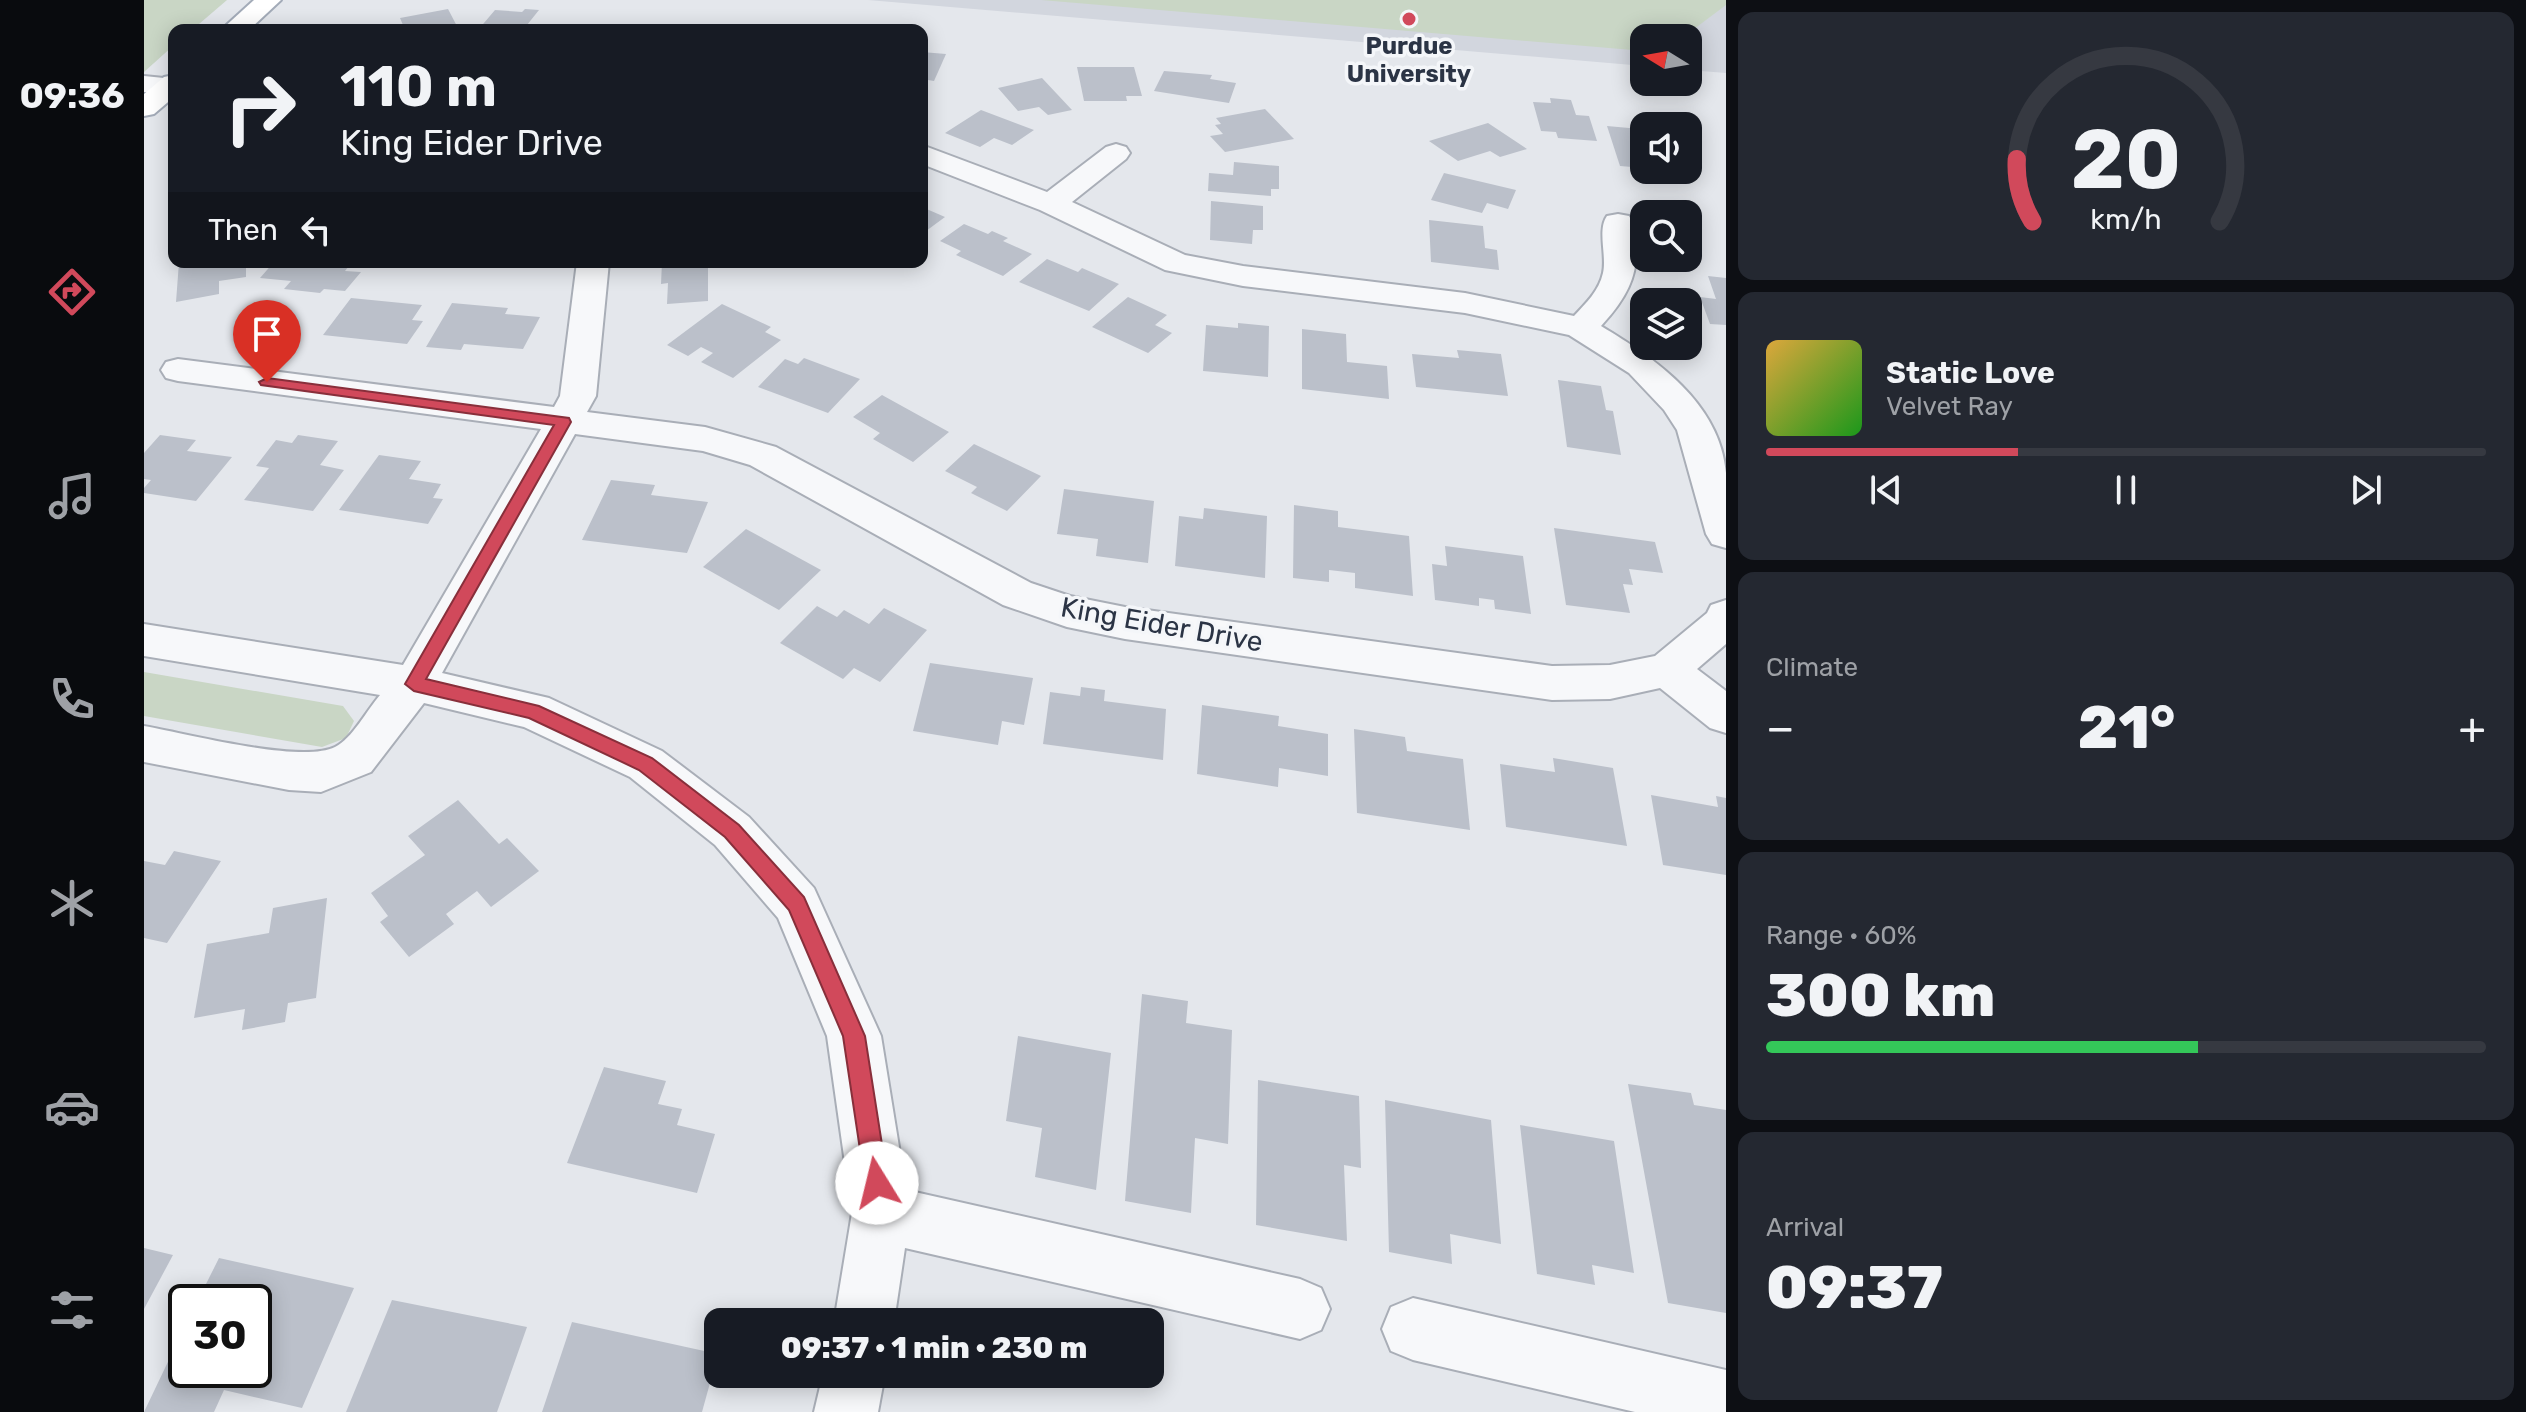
<!DOCTYPE html>
<meta charset="utf-8">
<style>
body{margin:0;font-family:Rubik,sans-serif;background:#242831;color:#f1f3f6;height:100vh;display:flex;flex-direction:column;font-size:30px;white-space:nowrap}
*{box-sizing:border-box;margin:0}
p{font-size:26px;color:#9ea1a6}
.icon{flex:none;width:44px;height:44px;fill:none;stroke:currentColor;stroke-width:2;stroke-linecap:round;stroke-linejoin:round}
.map{position:relative;flex:1;overflow:hidden}
.details{display:flex;flex-direction:column;gap:12px;padding:12px;background:#0d0f14;width:800px}
.details>*{flex:none}
.hud{position:absolute;left:24px;top:24px;width:760px;height:244px;border-radius:16px;box-shadow:0 4px 20px #0003;background:#171b24;color:#f1f3f6;overflow:hidden}
.needle{width:52px;rotate:281deg}
.controls{position:absolute;left:1486px;top:24px;display:grid;gap:16px}
.controls a{display:grid;place-items:center;width:72px;height:72px;border-radius:16px;background:#171b24;box-shadow:0 4px 20px #0003;font-size:40px}
.speed{position:absolute;left:24px;top:1284px;display:flex;gap:16px;font-size:40px;font-weight:700;text-align:center}
.speed>*{display:grid;place-content:center;width:104px;height:104px;border-radius:50%;background:#171b24;box-shadow:0 4px 20px #0003;line-height:1}
.speed .limit{border:4px solid #111;border-radius:12px;background:#fff;color:#111}
.pin{position:absolute;display:grid;place-items:center;width:68px;height:68px;color:#fff;margin:-82px -34px;border-radius:50% 50% 50% 0;rotate:-45deg;box-shadow:0 0 8px #0007}
.pin .icon{rotate:45deg}
.me{position:absolute;width:88px;margin:-44px;rotate:351deg;stroke-linejoin:round;filter:drop-shadow(0 0 6px #0008)}
.turn{display:flex;align-items:center;gap:28px;height:168px;padding:0 40px;font-size:36px}
.turn .icon{width:104px;height:104px;stroke-width:2.5}
.turn b{display:block;font-size:56px;line-height:68px}
.then{display:flex;align-items:center;height:76px;padding:0 40px;background:#0003;gap:16px;font-size:30px}
.big{font-size:60px;font-weight:800;line-height:1.1}
.details .widget{flex:1;display:flex;flex-direction:column;justify-content:center;gap:12px;min-width:0;padding:0 28px;border-radius:16px;background:#242831}
.details .dial{align-items:center;gap:0}
.dial svg{height:208px;overflow:visible;fill:none;stroke:#363941;stroke-width:7;stroke-linecap:round;text-anchor:middle}
.dial text{fill:#f1f3f6;stroke:none}
.song{display:flex;align-items:center;gap:24px}
.cover{width:96px;height:96px;border-radius:12px;background:linear-gradient(135deg,hsl(40 70% 55%),hsl(120 70% 35%))}
.played{height:8px;border-radius:4px;background:linear-gradient(90deg,#d1495b 35%,#363941 35%)}
.keys{display:flex;justify-content:space-around;direction:ltr}
.heat{display:flex;justify-content:space-between;align-items:center;font-size:44px;direction:ltr}
.charge{height:12px;border-radius:6px;background:linear-gradient(90deg,#34c759 60%,#363941 0)}
.trip{position:absolute;left:560px;top:1308px;width:460px;height:80px;border-radius:16px;background:#171b24;box-shadow:0 4px 20px #0003;font-weight:800;line-height:80px;text-align:center}
main{display:flex;flex:1;min-height:0}
.tab-bar{display:flex;flex-direction:column;width:144px;justify-content:space-around;align-items:center;background:#090b0e;color:#9ea1a6}
.tab-bar .icon{width:56px;height:56px}
.tab-bar .active{color:#d1495b}
.tab-bar b{font-size:36px;color:#f1f3f6}
.map>svg:first-child{display:block}
.built{fill:#d2d6de}
.green{fill:#c9d6c5}
.building{fill:#bbc0ca}
.lines{fill:none;stroke-linecap:round;stroke-linejoin:round}
.minor-casing{stroke:#a9aeb7;stroke-width:4}
.major-casing{stroke:#a3abb8;stroke-width:4}
.minor{fill:#f7f8fa;fill-rule:evenodd}
.major{fill:#fff;fill-rule:evenodd}
.route{fill:#d1495b;stroke:#882f3b;stroke-width:2}
.poi-dot{fill:#d1495b;stroke:#f4f6f9;stroke-width:3}
.labels{text-anchor:middle;stroke-width:7;stroke-linejoin:round;paint-order:stroke}
.far-poi-label{font-size:24px;font-weight:bold;fill:#2b3445;stroke:#f4f6f9}
.street-label{font-size:28px;fill:#2b3445;stroke:#f4f6f9}
</style>
<main>
<nav class="tab-bar">
<b>09:36</b>
<svg class="icon active" aria-label="directions" viewBox="0 0 24 24"><path d="M12 3l9 9-9 9-9-9zM9 14v-3h6M13 9l2 2-2 2"/></svg>
<svg class="icon" aria-label="music" viewBox="0 0 24 24"><path d="M9 18V5l10-2v13"/><circle cx="6" cy="18" r="3"/><circle cx="16" cy="16" r="3"/></svg>
<svg class="icon" aria-label="phone" viewBox="0 0 24 24"><path d="M5 4h4l2 5-3 2q2 4 5 5l2-3 5 2v4C11 20 4 13 5 4z"/></svg>
<svg class="icon" aria-label="climate" viewBox="0 0 24 24"><path d="M12 3v18M4 7l16 10M4 17L20 7"/></svg>
<svg class="icon" aria-label="car" viewBox="0 0 24 24"><path d="M5 17H2v-5l4-1 3-4h7l3 4 3 1v5h-3M9 17h6M6 11h13"/><circle cx="7" cy="17" r="2"/><circle cx="17" cy="17" r="2"/></svg>
<svg class="icon" aria-label="filters" viewBox="0 0 24 24"><path d="M4 7h16M4 17h16"/><circle cx="9" cy="7" r="2"/><circle cx="15" cy="17" r="2"/></svg>
</nav>
<div class="map">
<svg width="1582" height="1412" viewBox="0 0 1582 1412">
<rect width="100%" height="100%" fill="#e4e7ec"/>
<path class="built" d="M724,0H1582V73L1544,70V38H1500V66Z"/>
<g class="green">
<path d="M0,0H83L48,30H30V45L0,72Z"/>
<path d="M897,0H1582V5L1538,38H1500V51Z"/>
<path d="M0,672L199,706L210,721L202,738L178,747L0,716Z"/>
</g>
<g class="building">
<path d="M304,9L315,30H252L251,27L259,25L256,18Z"/>
<path d="M381,9L395,10L379,30H334L351,10L378,12Z"/>
<path d="M778,52L802,54L790,81L778,79Z"/>
<path d="M933,67H990L998,96H982L983,101H940Z"/>
<path d="M1020,71L1068,75L1066,79L1092,83L1085,103L1010,91Z"/>
<path d="M898,78L928,110L904,115L895,107L874,111L854,88Z"/>
<path d="M1406,98L1427,100L1432,115L1445,116L1453,141L1414,138L1412,132L1397,131L1389,102L1407,103Z"/>
<path d="M1121,109L1150,139L1081,152L1066,136L1079,134L1071,125L1077,124L1072,118Z"/>
<path d="M837,110L890,130L868,145L850,138L836,147L801,133Z"/>
<path d="M1344,123L1383,149L1356,157L1346,151L1314,161L1285,141Z"/>
<path d="M1463,126L1496,129L1500,138V168L1476,166Z"/>
<path d="M1090,162L1135,166V189H1127V196L1064,191L1065,173L1089,175Z"/>
<path d="M1300,173L1372,190L1364,209L1343,203L1338,213L1287,200Z"/>
<path d="M1067,201L1119,206V230H1109L1108,244L1066,240Z"/>
<path d="M778,207L801,217L778,234Z"/>
<path d="M1285,220L1339,226L1341,248L1353,250L1355,270L1287,262Z"/>
<path d="M820,224L844,234L848,231L864,238L859,241L888,254L859,276L812,255L817,251L796,241Z"/>
<path d="M903,259L934,272L938,268L975,284L945,311L875,282Z"/>
<path d="M35,262H102V277L75,281V294L32,302Z"/>
<path d="M130,262H208L201,271L217,272L201,291L180,289L176,293L140,289L147,281L116,278Z"/>
<path d="M518,262H564V301L523,304L524,283L517,284Z"/>
<path d="M1564,276L1582,278V325L1566,324L1556,297L1572,299Z"/>
<path d="M984,297L1023,315L1011,325L1028,333L1004,353L948,327Z"/>
<path d="M207,298L278,305L268,320L279,321L263,344L179,335Z"/>
<path d="M308,303L364,308L361,314L396,317L379,349L320,344L317,350L282,347Z"/>
<path d="M578,304L627,327L621,332L637,340L589,378L557,362L569,353L557,347L544,356L523,345Z"/>
<path d="M1094,323L1125,326L1124,377L1059,371L1062,325L1094,328Z"/>
<path d="M1158,329L1202,334L1203,362L1243,366L1245,399L1158,389Z"/>
<path d="M1313,350L1357,354L1364,396L1272,387L1268,354L1315,358Z"/>
<path d="M660,358L716,379L684,413L614,387L641,359L654,364Z"/>
<path d="M1414,380L1457,386L1462,410L1469,411L1477,455L1423,447Z"/>
<path d="M738,395L805,432L769,462L729,439L736,433L709,417Z"/>
<path d="M16,435L52,440L43,451L88,457L52,501L0,493V488L7,480L0,479V453Z"/>
<path d="M154,435L194,441L176,465L200,470L169,511L100,500L125,468L112,466L132,440L148,443Z"/>
<path d="M830,444L897,476L863,511L827,493L833,487L801,471Z"/>
<path d="M235,455L277,461L265,479L297,484L289,498L299,499L284,524L195,510Z"/>
<path d="M467,480L511,485L507,495L564,502L543,553L438,540Z"/>
<path d="M920,489L1010,501L1004,563L952,556L954,539L913,534Z"/>
<path d="M1150,505L1194,511V527L1265,536L1269,596L1211,588V573L1185,570V582L1149,578Z"/>
<path d="M1060,508L1123,516L1121,578L1031,566L1035,516L1059,519Z"/>
<path d="M1410,528L1511,542L1519,573L1485,569L1489,585L1479,584L1486,613L1422,605Z"/>
<path d="M602,529L677,570L635,610L559,567Z"/>
<path d="M1301,546L1379,556L1387,614L1351,609L1350,600L1335,598V606L1291,600L1288,564L1303,566Z"/>
<path d="M673,606L693,617L700,610L725,624L740,608L783,630L736,682L710,668L699,679L636,643Z"/>
<path d="M786,663L889,678L880,725L858,721L854,745L769,731Z"/>
<path d="M937,687L961,690L960,701L1022,709L1019,760L899,744L906,692L936,696Z"/>
<path d="M1058,705L1135,716L1134,726L1184,734V776L1135,768L1134,787L1053,774Z"/>
<path d="M1210,729L1261,737L1263,751L1319,759L1326,830L1213,813Z"/>
<path d="M1409,758L1469,768L1483,846L1362,827L1356,764L1411,772Z"/>
<path d="M1507,795L1574,807L1572,796L1582,798V875L1519,865Z"/>
<path d="M314,800L355,844L363,838L395,871L347,907L333,891L302,914L310,924L265,957L236,922L244,916L227,893L281,855L264,836Z"/>
<path d="M30,851L77,861L23,943L0,938V861L21,865Z"/>
<path d="M183,898L172,998L144,1003L141,1022L98,1030L101,1009L50,1018L63,944L125,933L129,908Z"/>
<path d="M998,994L1044,1001L1042,1023L1088,1030L1084,1144L1051,1138L1047,1213L981,1201Z"/>
<path d="M874,1036L967,1053L952,1190L891,1177L898,1128L862,1121Z"/>
<path d="M460,1067L522,1081L514,1104L538,1109L533,1125L571,1134L553,1193L423,1163Z"/>
<path d="M1114,1080L1215,1096L1217,1168L1200,1165L1203,1241L1112,1225Z"/>
<path d="M1484,1084L1547,1093L1550,1105L1582,1110V1313L1524,1303Z"/>
<path d="M1241,1100L1347,1120L1357,1244L1306,1234L1308,1264L1245,1252Z"/>
<path d="M1376,1125L1470,1141L1490,1273L1448,1265L1451,1285L1393,1274Z"/>
<path d="M0,1248L29,1255L0,1309Z"/>
<path d="M75,1258L210,1288L158,1408L80,1390L70,1412H0L42,1324V1370H110V1302H53Z"/>
<path d="M248,1300L383,1327L353,1412H202Z"/>
<path d="M428,1322L574,1354L558,1412H398Z"/>
</g>
<g class="lines">
<defs>
<g id="minor">
<path d="M0,76L30,79V93L0,92Z"/>
<path d="M972,144L982,147L986,153L982,159L928,202L1041,255L1099,266L1321,293L1430,316C1442,303 1455,291 1459,273C1463,256 1453,230 1463,216L1474,214L1485,216C1490,224 1491,231 1492,241C1495,277 1481,300 1457,326C1512,359 1576,403 1582,473C1582,497 1582,523 1582,548L1568,544L1562,534L1533,430L1520,410L1485,373L1425,335L1321,313L1099,286L1021,270L896,210L778,164V145L903,192L962,147Z"/>
<path d="M433,262H465L452,396L443,412L561,427L632,447L887,583L926,596L981,607L1408,666L1466,665L1511,656L1563,613L1567,605L1582,600V644L1553,669L1582,691V733L1566,728L1516,688L1466,699L1408,700L981,639L923,627L859,605L606,465L559,451L431,434L298,673L405,698L518,751L605,817L670,888L737,1036L762,1190L1156,1279L1177,1288L1186,1309L1177,1330L1156,1339L761,1248L750,1322H690L708,1213L683,1036L634,918L571,845L486,777L380,727L280,703L227,772L177,792L145,790L0,762V726C41,733 157,764 191,747C208,739 223,710 236,695L0,656V624L259,665L397,429L34,381L22,378L17,370L22,362L34,359L410,407L416,396Z"/>
<path d="M1269,1298L1582,1370V1412H1491L1269,1360L1247,1351L1238,1329L1247,1307Z"/>
<path d="M679,1374H741L734,1412H670Z"/>
</g>
<g id="major">
<path d="M110,0H137L105,30H77Z"/>
<path d="M30,75V97L10,114L0,116V94L20,77Z"/>
</g>
</defs>
<use href="#minor" class="minor-casing"/>
<use href="#major" class="major-casing"/>
<use href="#minor" class="minor"/>
<use href="#major" class="major"/>
</g>
<path class="route" d="M123,378L425,418L427,422L282,679L395,706L508,758L595,825L660,897L721,1036L744,1183L741,1191L733,1195L724,1191L721,1183L699,1036L645,910L581,837L495,770L385,718L270,691L261,684L410,425L117,385L115,382Z"/>
<circle class="poi-dot" cx="1265" cy="19" r="8"/>
<g class="labels">
<g class="far-poi-label">
<text x="1265" y="54">Purdue<tspan x="1265" dy="28">University</tspan></text>
</g>
<g class="street-label">
<text transform="translate(1018 624) rotate(10)" y="10">King Eider Drive</text>
</g>
</g>
</svg>
<div class="controls">
<a><svg class="needle" viewBox="-14 -14 28 28"><path d="M0-13l5 13h-10z" fill="#e53935"/><path d="M0 13l5-13h-10z" fill="#9ea1a6"/></svg></a>
<a><svg class="icon" aria-label="sound" viewBox="0 0 24 24"><path d="M4 9h4l5-4v14l-5-4H4zM17 9q2 3 0 6"/></svg></a>
<a><svg class="icon" aria-label="search" viewBox="0 0 24 24"><circle cx="10" cy="10" r="6"/><path d="M15 15l6 6"/></svg></a>
<a><svg class="icon" aria-label="layers" viewBox="0 0 24 24"><path d="M12 4l9 5-9 5-9-5zM3 14l9 5 9-5"/></svg></a>
</div>
<div class="speed"><div class="limit">30</div></div>
<div class="pin" style="left:123px;top:382px;background:#d93025"><svg class="icon" aria-label="arrive" viewBox="0 0 24 24"><path d="M6 21V4h12l-3 4 3 4H6"/></svg></div>
<svg class="me" style="left:733px;top:1183px" viewBox="-20 -20 40 40"><circle r="19" fill="#fff"/><path d="M0-13L10 11 0 6-10 11z" fill="#d1495b"/></svg>
<div class="trip">09:37 · 1 min · 230 m</div>
<div class="hud">
<div class="turn"><svg class="icon" aria-label="right" viewBox="0 0 24 24"><path d="M7 20v-9h11M14 6l5 5-5 5"/></svg><div><b>110 m</b>King Eider Drive</div></div>
<div class="then">Then<svg class="icon" aria-label="left" viewBox="0 0 24 24"><path d="M17 20v-9H6M10 6l-5 5 5 5"/></svg></div>
</div>
</div>
<section class="details">
<div class="widget dial"><svg viewBox="0 0 100 80">
<path d="M14 69A42 42 0 1 1 86 69"/>
<path d="M14 69A42 42 0 0 1 8 45" stroke="#d1495b"/>
<text x="50" y="56" font-size="32" font-weight="700">20</text>
<text x="50" y="72" font-size="11">km/h</text>
</svg></div>
<div class="widget">
<div class="song"><i class="cover"></i><div><b>Static Love</b><p>Velvet Ray</p></div></div>
<div class="played"></div>
<div class="keys"><svg class="icon" aria-label="previous" viewBox="0 0 24 24"><path d="M18 5L8 12l10 7zM5 5v14"/></svg><svg class="icon" aria-label="pause" viewBox="0 0 24 24"><path d="M8 5v14M16 5v14"/></svg><svg class="icon" aria-label="next" viewBox="0 0 24 24"><path d="M6 5l10 7-10 7zM19 5v14"/></svg></div>
</div>
<div class="widget"><p>Climate</p>
<div class="heat"><a>−</a><b class="big">21°</b><a>+</a></div>
</div>
<div class="widget"><p>Range · 60%</p><b class="big">300 km</b><div class="charge"></div></div>
<div class="widget"><p>Arrival</p><b class="big">09:37</b></div>
</section>
</main>
